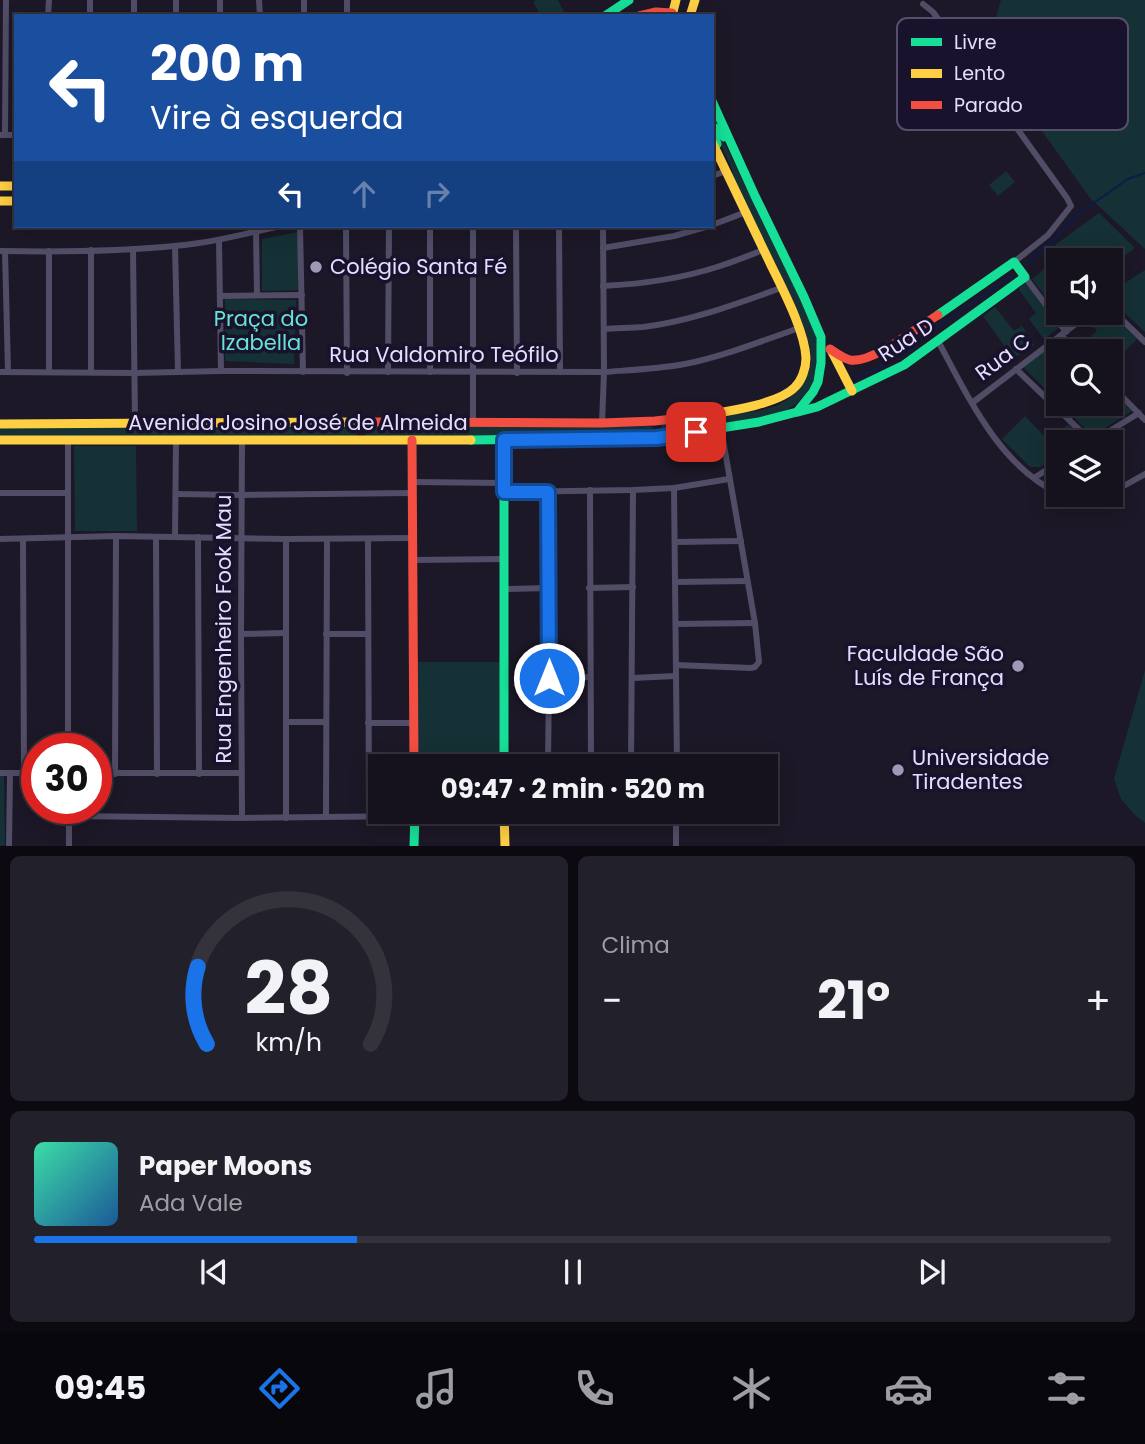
<!DOCTYPE html>
<html lang="pt">
<meta charset="utf-8">
<style>
body{margin:0;font-family:Poppins,sans-serif;background:#22202a;color:#f1f3f6;height:100vh;display:flex;flex-direction:column;font-size:26px;white-space:nowrap}
*{box-sizing:border-box;margin:0}
p{font-size:23px;color:#9d9ea4}
.icon{flex:none;width:38px;height:38px;fill:none;stroke:currentColor;stroke-width:2;stroke-linecap:round;stroke-linejoin:round}
.map{position:relative;height:846px;overflow:hidden}
.details{display:flex;flex-direction:column;gap:10px;padding:10px;background:#0c0a10;flex:1}
.details>*{flex:none}
.guide{position:absolute;left:14px;top:14px;width:700px;height:214px;border-radius:0px;box-shadow:0 4px 18px #0003,0 0 0 2px #34323b;background:#1a4fa0;color:#fff;overflow:hidden}
.tools{position:absolute;left:1046px;top:248px;display:grid;gap:14px}
.tools a{display:grid;place-items:center;width:77px;height:77px;border-radius:0px;background:#15121d;box-shadow:0 4px 18px #0003,0 0 0 2px #34323b;font-size:35px}
.speed{position:absolute;left:21px;top:733px;display:flex;gap:14px;font-size:35px;font-weight:700;text-align:center}
.speed>*{display:grid;place-content:center;width:91px;height:91px;border-radius:50%;background:#15121d;box-shadow:0 4px 18px #0003,0 0 0 2px #34323b;line-height:1}
.speed .limit{border:10px solid #d22;background:#fff;color:#111}
.pin{position:absolute;display:grid;place-items:center;width:60px;height:60px;color:#fff;margin:-30px;border-radius:14px;box-shadow:0 4px 10px #0006}
.me{position:absolute;width:77px;margin:-38px;rotate:0deg;stroke-linejoin:round;filter:drop-shadow(0 0 5px #0008)}
.turn{display:flex;align-items:center;gap:24px;height:147px;padding:0 21px;font-size:32px}
.turn .icon{width:91px;height:91px;stroke-width:2.5}
.turn b{display:block;font-size:49px;line-height:60px}
.lanes{display:flex;align-items:center;height:66px;padding:0 21px;background:#0003;justify-content:center;gap:35px;direction:ltr}
.lanes .off{opacity:.35}
.big{font-size:52px;font-weight:700;line-height:1.1}
.details .card{flex:1;display:flex;flex-direction:column;justify-content:center;gap:10px;min-width:0;padding:0 24px;border-radius:10px;background:#22202a}
.details .dial{align-items:center;gap:0}
.dial svg{height:182px;overflow:visible;fill:none;stroke:#34323b;stroke-width:7;stroke-linecap:round;text-anchor:middle}
.dial text{fill:#f1f3f6;stroke:none}
.song{display:flex;align-items:center;gap:21px}
.cover{width:84px;height:84px;border-radius:10px;background:linear-gradient(135deg,hsl(160 70% 55%),hsl(210 70% 35%))}
.played{height:7px;border-radius:4px;background:linear-gradient(90deg,#1a73e8 30%,#34323b 30%)}
.keys{display:flex;justify-content:space-around;direction:ltr}
.heat{display:flex;justify-content:space-between;align-items:center;font-size:38px;direction:ltr}
.details .tiles{flex:1;display:grid;gap:10px;grid-template-columns:1fr 1fr}
.card:last-child{grid-column:span 2}
.trip{position:absolute;left:368px;top:754px;width:410px;height:70px;border-radius:0px;background:#15121d;box-shadow:0 4px 18px #0003,0 0 0 2px #34323b;font-weight:700;line-height:70px;text-align:center}
.tab-bar{display:flex;height:112px;justify-content:space-around;align-items:center;background:#08070c;color:#9d9ea4}
.tab-bar .icon{width:49px;height:49px}
.tab-bar .current{color:#1a73e8}
.tab-bar b{font-size:32px;color:#f1f3f6}
.map>svg:first-child{display:block}
.green{fill:#153135}
.lines{fill:none;stroke-linecap:round;stroke-linejoin:round}
.stream{stroke:#0d1c4a;stroke-width:2}
.street{stroke:#514d67;stroke-width:6}
.fast{stroke:#16e098;stroke-width:9}
.slow{stroke:#ffcf43;stroke-width:9}
.jam{stroke:#f24e42;stroke-width:9}
.route-casing{stroke:#114b97;stroke-width:18}
.route{stroke:#1a73e8;stroke-width:12}
.poi-dot{fill:#9f99b3;stroke:#19122d;stroke-width:2.5}
.labels{text-anchor:middle;stroke-width:7;stroke-linejoin:round;paint-order:stroke}
.poi-label{font-size:21px;fill:#e5deff;stroke:#19122d;text-anchor:start}
.park-label{font-size:21px;fill:#66e3d1;stroke:#19122d}
.street-label{font-size:21px;fill:#e5deff;stroke:#19122d}
.key{fill:#19122d;stroke:#564f6c;stroke-width:2}
.key-label{font-size:19px;fill:#e5deff}
</style>
<div class="map">
<svg width="1145" height="846" viewBox="0 0 1145 846">
<rect width="100%" height="100%" fill="#1c1827"/>
<g class="green">
<path d="M536,0H558L566,16H541L533,2Z"/>
<path d="M1001,0H1145V249L1090,198L1011,88L990,39Z"/>
<path d="M719,132L814,327C824,367 816,396 778,415L663,434L661,424L758,411L776,406L788,399L797,391L811,363L810,348L805,329L733,176L732,170L716,134Z"/>
<path d="M1006,171L1015,182L998,196L989,185Z"/>
<path d="M1099,213L1135,248L1111,266V261H1059V313H1079L1065,322L1032,279L1062,254L1055,245Z"/>
<path d="M298,232V290L262,291V239Z"/>
<path d="M1145,270V332L1111,300V292Z"/>
<path d="M1026,283L1059,328L1044,339L1029,319L1036,313L1018,288Z"/>
<path d="M225,299L296,300L294,364L225,361Z"/>
<path d="M995,307L1014,331L1022,326L1034,345L1013,358L983,316Z"/>
<path d="M1097,313H1110L1137,339L1122,354L1116,348L1111,354V352H1086L1081,347L1097,330L1085,321Z"/>
<path d="M1059,340L1072,352H1059V402L1023,367Z"/>
<path d="M1111,390L1132,411L1092,436L1061,404H1111Z"/>
<path d="M1025,416L1050,442L1068,424L1084,439L1078,443H1059V455L1040,467H1030L1002,439Z"/>
<path d="M651,426L654,429L650,436H366V428L370,427Z"/>
<path d="M355,427L357,434L354,438L0,437V428Z"/>
<path d="M74,446H136L137,531H75Z"/>
<path d="M416,662H502L500,766H418Z"/>
<path d="M1145,670V823L1136,816L1121,799L1114,779Z"/>
<path d="M0,776H4L5,845L0,846Z"/>
<path d="M418,812H499V817L418,816Z"/>
</g>
<g class="lines">
<g class="stream">
<path d="M1026,265L1054,240L1075,216L1128,179L1145,173"/>
<path d="M853,380L865,373L875,371L888,360L911,350L925,336L1013,275"/>
</g>
<g class="street">
<path d="M134,0V16"/>
<path d="M176,0V16"/>
<path d="M220,0V16"/>
<path d="M259,0L260,16"/>
<path d="M304,0V16"/>
<path d="M923,4L933,12L1067,198L1071,206L1048,235L1014,262"/>
<path d="M48,16L49,0"/>
<path d="M90,16V0"/>
<path d="M347,16V0"/>
<path d="M0,135H16"/>
<path d="M5,135L6,0"/>
<path d="M712,176L726,171"/>
<path d="M712,225L746,212"/>
<path d="M300,226L303,372"/>
<path d="M346,226L347,373"/>
<path d="M516,226L517,373"/>
<path d="M559,226L560,372"/>
<path d="M256,231L257,295"/>
<path d="M219,240L221,371"/>
<path d="M175,246L178,372"/>
<path d="M603,248L674,236L709,226"/>
<path d="M133,249L135,423"/>
<path d="M91,250V372"/>
<path d="M0,251C58,252 116,252 174,246C210,243 245,234 280,226"/>
<path d="M5,251L8,371"/>
<path d="M1025,277L1066,332"/>
<path d="M603,286C642,284 680,279 717,267C733,262 748,256 763,250"/>
<path d="M220,296L302,295"/>
<path d="M1111,309L1145,342"/>
<path d="M604,329C617,328 630,328 643,327C691,321 736,304 781,288"/>
<path d="M1061,335L1078,352"/>
<path d="M938,341C969,398 998,464 1059,494"/>
<path d="M1016,369L1092,442"/>
<path d="M49,371V251"/>
<path d="M0,372L134,373L221,371L604,372C631,370 658,369 685,364C724,356 762,341 799,328"/>
<path d="M388,372L389,226"/>
<path d="M430,372V226"/>
<path d="M1111,385L1145,420"/>
<path d="M972,403L1090,313"/>
<path d="M473,422V226"/>
<path d="M602,423L604,372L603,226"/>
<path d="M242,439L241,634L242,818"/>
<path d="M68,440V749"/>
<path d="M1090,443L1139,413"/>
<path d="M1034,478L1059,462"/>
<path d="M412,482L505,483"/>
<path d="M674,488L677,766"/>
<path d="M590,490L591,766"/>
<path d="M548,491L549,678L548,766"/>
<path d="M504,492L633,490L674,488L729,479"/>
<path d="M0,493H68"/>
<path d="M1111,493L1145,474"/>
<path d="M176,494L241,495L412,493"/>
<path d="M1061,495C1081,506 1088,507 1108,495"/>
<path d="M156,537L157,774"/>
<path d="M175,537L176,440"/>
<path d="M198,537L199,774"/>
<path d="M0,539L116,536L286,539L412,538"/>
<path d="M23,539L24,773"/>
<path d="M286,539V818"/>
<path d="M368,539L369,816"/>
<path d="M675,542L741,541"/>
<path d="M413,560L504,559"/>
<path d="M675,582L747,581"/>
<path d="M589,588L633,587"/>
<path d="M504,589L549,588"/>
<path d="M676,624L755,623"/>
<path d="M241,634L286,633"/>
<path d="M326,634H368"/>
<path d="M676,665L751,668L755,667L759,662L755,623L721,428"/>
<path d="M549,678L590,677"/>
<path d="M632,678L676,676"/>
<path d="M287,722H325"/>
<path d="M368,723H413"/>
<path d="M631,766L633,490"/>
<path d="M0,773H37"/>
<path d="M96,773H241"/>
<path d="M115,774L116,536"/>
<path d="M69,816L242,818L415,816"/>
<path d="M326,817L327,539"/>
<path d="M505,817L676,815"/>
<path d="M415,822H505"/>
<path d="M9,846L10,773"/>
<path d="M69,846V808"/>
<path d="M676,846V814"/>
</g>
<g class="fast">
<path d="M605,16L629,0"/>
<path d="M717,144L713,133L715,128L721,131L724,137"/>
<path d="M798,412L817,407L904,365L1025,277L1014,262L938,315"/>
<path d="M471,440L657,438L759,422L797,412L813,392L818,382L821,363V337L804,297L755,196L712,101"/>
<path d="M504,440V766"/>
<path d="M414,846L415,812"/>
</g>
<g class="slow">
<path d="M672,16L676,0"/>
<path d="M690,16L695,0"/>
<path d="M0,186H16"/>
<path d="M0,201H16"/>
<path d="M831,350L852,391"/>
<path d="M699,416C723,412 778,405 795,387C802,380 806,368 806,358C805,331 782,288 770,263C751,223 731,182 712,142"/>
<path d="M0,424L368,422"/>
<path d="M0,440H471"/>
<path d="M504,812L505,846"/>
</g>
<g class="jam">
<path d="M639,16L656,12L672,13"/>
<path d="M830,349C836,353 842,358 850,360C872,364 918,327 938,315"/>
<path d="M368,422L602,423L655,421L699,416"/>
<path d="M412,440L414,766"/>
</g>
</g>
<g class="lines">
<defs>
<path id="route" d="M549,678L548,492H504V440L657,438L696,432"/>
</defs>
<use href="#route" class="route-casing"/>
<use href="#route" class="route"/>
</g>
<g class="poi-dot">
<circle cx="316" cy="267" r="7"/>
<circle cx="1018" cy="666" r="7"/>
<circle cx="898" cy="770" r="7"/>
</g>
<g class="labels">
<g class="poi-label">
<text x="330" y="274">Colégio Santa Fé</text>
<text x="1004" y="661" text-anchor="end">Faculdade São<tspan x="1004" dy="24">Luís de França</tspan></text>
<text x="912" y="765">Universidade<tspan x="912" dy="24">Tiradentes</tspan></text>
</g>
<g class="park-label">
<text x="261" y="326">Praça do<tspan x="261" dy="24">Izabella</tspan></text>
</g>
<g class="street-label">
<text transform="translate(906 340) rotate(-33)" y="7">Rua D</text>
<text x="444" y="362">Rua Valdomiro Teófilo</text>
<text transform="translate(1003 357) rotate(-37)" y="7">Rua C</text>
<text x="298" y="430">Avenida Josino José de Almeida</text>
<text transform="translate(224 629) rotate(-90)" y="7">Rua Engenheiro Fook Mau</text>
</g>
</g>
<rect x="897" y="18" width="231" height="112" rx="10" class="key"/>
<rect x="911" y="38" width="31" height="8" fill="#16e098"/>
<rect x="911" y="69" width="31" height="9" fill="#ffcf43"/>
<rect x="911" y="101" width="31" height="8" fill="#f24e42"/>
<g class="key-label">
<text x="954" y="49">Livre</text>
<text x="954" y="80">Lento</text>
<text x="954" y="112">Parado</text>
</g>
</svg>
<div class="tools">
<a><svg class="icon" aria-label="sound" viewBox="0 0 24 24"><path d="M4 9h4l5-4v14l-5-4H4zM17 9q2 3 0 6"/></svg></a>
<a><svg class="icon" aria-label="search" viewBox="0 0 24 24"><circle cx="10" cy="10" r="6"/><path d="M15 15l6 6"/></svg></a>
<a><svg class="icon" aria-label="layers" viewBox="0 0 24 24"><path d="M12 4l9 5-9 5-9-5zM3 14l9 5 9-5"/></svg></a>
</div>
<div class="speed"><div class="limit">30</div></div>
<div class="pin" style="left:696px;top:432px;background:#d93025"><svg class="icon" aria-label="arrive" viewBox="0 0 24 24"><path d="M6 21V4h12l-3 4 3 4H6"/></svg></div>
<svg class="me" style="left:549px;top:678px" viewBox="-20 -20 40 40"><circle r="17" fill="#1a73e8" stroke="#fff" stroke-width="3"/><path d="M0-11L8 9 0 5-8 9z" fill="#fff"/></svg>
<div class="trip">09:47 · 2 min · 520 m</div>
<div class="guide">
<div class="turn"><svg class="icon" aria-label="left" viewBox="0 0 24 24"><path d="M17 20v-9H6M10 6l-5 5 5 5"/></svg><div><b>200 m</b>Vire à esquerda</div></div>
<div class="lanes"><svg class="icon" aria-label="left" viewBox="0 0 24 24"><path d="M17 20v-9H6M10 6l-5 5 5 5"/></svg><svg class="icon off" aria-label="ahead" viewBox="0 0 24 24"><path d="M12 20V5M6 11l6-6 6 6"/></svg><svg class="icon off" aria-label="right" viewBox="0 0 24 24"><path d="M7 20v-9h11M14 6l5 5-5 5"/></svg></div>
</div>
</div>
<section class="details">
<div class="tiles">
<div class="card dial"><svg viewBox="0 0 100 80">
<path d="M14 69A42 42 0 1 1 86 69"/>
<path d="M14 69A42 42 0 0 1 10 35" stroke="#1a73e8"/>
<text x="50" y="56" font-size="32" font-weight="700">28</text>
<text x="50" y="72" font-size="11">km/h</text>
</svg></div>
<div class="card"><p>Clima</p>
<div class="heat"><a>−</a><b class="big">21°</b><a>+</a></div>
</div>
<div class="card">
<div class="song"><i class="cover"></i><div><b>Paper Moons</b><p>Ada Vale</p></div></div>
<div class="played"></div>
<div class="keys"><svg class="icon" aria-label="previous" viewBox="0 0 24 24"><path d="M18 5L8 12l10 7zM5 5v14"/></svg><svg class="icon" aria-label="pause" viewBox="0 0 24 24"><path d="M8 5v14M16 5v14"/></svg><svg class="icon" aria-label="next" viewBox="0 0 24 24"><path d="M6 5l10 7-10 7zM19 5v14"/></svg></div>
</div>
</div>
</section>
<nav class="tab-bar">
<b>09:45</b>
<svg class="icon current" aria-label="directions" viewBox="0 0 24 24"><path d="M12 3l9 9-9 9-9-9zM9 14v-3h6M13 9l2 2-2 2"/></svg>
<svg class="icon" aria-label="music" viewBox="0 0 24 24"><path d="M9 18V5l10-2v13"/><circle cx="6" cy="18" r="3"/><circle cx="16" cy="16" r="3"/></svg>
<svg class="icon" aria-label="phone" viewBox="0 0 24 24"><path d="M5 4h4l2 5-3 2q2 4 5 5l2-3 5 2v4C11 20 4 13 5 4z"/></svg>
<svg class="icon" aria-label="climate" viewBox="0 0 24 24"><path d="M12 3v18M4 7l16 10M4 17L20 7"/></svg>
<svg class="icon" aria-label="car" viewBox="0 0 24 24"><path d="M5 17H2v-5l4-1 3-4h7l3 4 3 1v5h-3M9 17h6M6 11h13"/><circle cx="7" cy="17" r="2"/><circle cx="17" cy="17" r="2"/></svg>
<svg class="icon" aria-label="filters" viewBox="0 0 24 24"><path d="M4 7h16M4 17h16"/><circle cx="9" cy="7" r="2"/><circle cx="15" cy="17" r="2"/></svg>
</nav>
